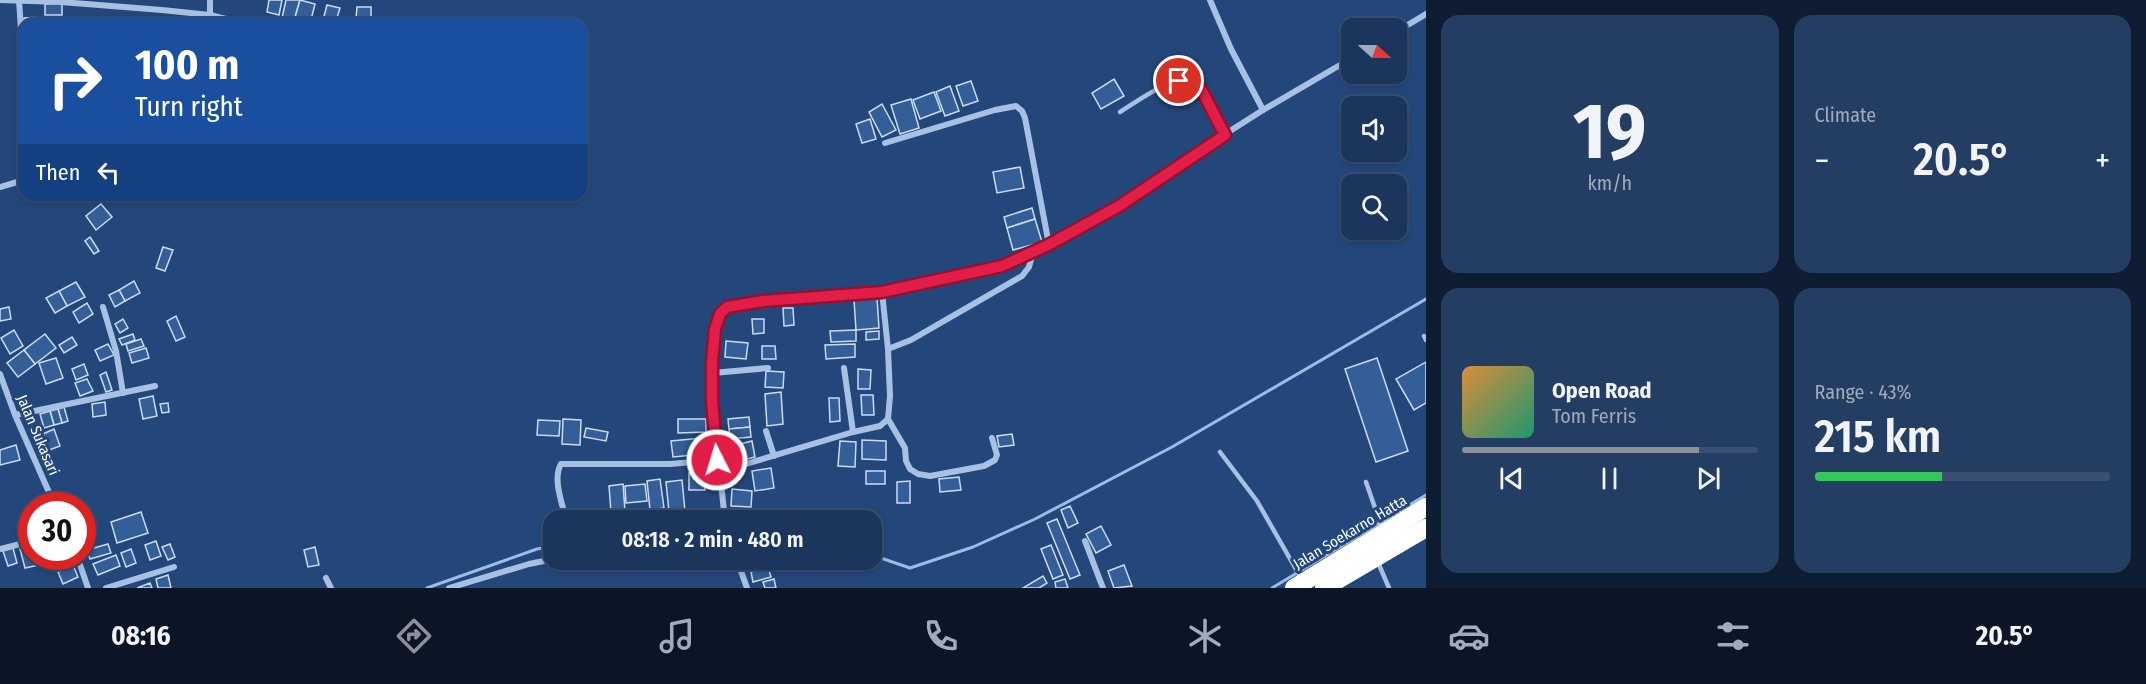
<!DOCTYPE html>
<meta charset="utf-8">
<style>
body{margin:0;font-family:"Fira Sans Condensed",sans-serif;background:#243d62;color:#f1f3f6;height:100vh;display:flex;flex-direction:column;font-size:22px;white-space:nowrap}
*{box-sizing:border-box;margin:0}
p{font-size:20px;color:#a0abbb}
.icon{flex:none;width:33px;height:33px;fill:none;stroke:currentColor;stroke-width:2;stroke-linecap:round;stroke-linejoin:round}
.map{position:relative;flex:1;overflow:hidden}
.drawer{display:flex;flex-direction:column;gap:15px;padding:15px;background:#0f1d33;width:720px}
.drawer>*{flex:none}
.top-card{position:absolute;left:18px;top:18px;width:570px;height:183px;border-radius:18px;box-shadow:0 3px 9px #0003,0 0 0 2px #395072;background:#1a4fa0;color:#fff;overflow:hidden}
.needle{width:39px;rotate:111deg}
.buttons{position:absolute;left:1341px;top:18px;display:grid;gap:12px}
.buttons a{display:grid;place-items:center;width:66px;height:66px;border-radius:12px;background:#1b355c;box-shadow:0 3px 9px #0003,0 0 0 2px #395072;font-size:30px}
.speed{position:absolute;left:18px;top:492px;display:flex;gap:12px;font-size:30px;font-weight:700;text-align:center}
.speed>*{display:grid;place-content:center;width:78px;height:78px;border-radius:50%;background:#1b355c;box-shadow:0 3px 9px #0003,0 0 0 2px #395072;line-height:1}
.speed .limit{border:9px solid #d22;background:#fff;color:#111}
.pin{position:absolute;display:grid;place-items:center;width:51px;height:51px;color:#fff;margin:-26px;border:3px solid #fff;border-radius:50%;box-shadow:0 2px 6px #0007}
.me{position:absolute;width:66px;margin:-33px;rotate:355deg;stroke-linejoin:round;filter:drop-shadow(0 0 4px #0008)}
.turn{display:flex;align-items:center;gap:21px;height:126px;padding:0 18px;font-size:27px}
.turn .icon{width:78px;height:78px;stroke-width:2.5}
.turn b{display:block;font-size:42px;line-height:51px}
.then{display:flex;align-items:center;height:57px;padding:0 18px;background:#0003;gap:12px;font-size:22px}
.big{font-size:45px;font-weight:600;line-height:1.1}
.drawer .card{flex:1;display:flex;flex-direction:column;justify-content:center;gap:9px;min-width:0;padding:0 21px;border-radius:18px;background:#243d62}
.drawer .dial{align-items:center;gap:0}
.dial b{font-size:78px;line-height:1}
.song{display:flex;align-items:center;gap:18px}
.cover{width:72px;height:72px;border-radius:9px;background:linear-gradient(135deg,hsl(30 70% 55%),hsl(160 70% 35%))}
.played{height:6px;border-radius:3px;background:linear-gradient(90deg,#8c9099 80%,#395072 80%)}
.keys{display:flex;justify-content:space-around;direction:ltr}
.heat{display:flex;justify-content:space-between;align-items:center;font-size:33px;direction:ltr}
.charge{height:9px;border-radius:4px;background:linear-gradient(90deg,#34c759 43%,#395072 0)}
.drawer .tiles{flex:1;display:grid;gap:15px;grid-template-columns:repeat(2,1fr)}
.trip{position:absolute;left:543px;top:510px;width:339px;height:60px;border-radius:18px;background:#1b355c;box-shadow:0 3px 9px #0003,0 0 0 2px #395072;font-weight:600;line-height:60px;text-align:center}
.tab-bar{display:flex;height:96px;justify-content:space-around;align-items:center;background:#0b1525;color:#a0abbb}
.tab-bar .icon{width:42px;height:42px}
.tab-bar .active{color:#8c9099}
.tab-bar b{font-size:27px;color:#f1f3f6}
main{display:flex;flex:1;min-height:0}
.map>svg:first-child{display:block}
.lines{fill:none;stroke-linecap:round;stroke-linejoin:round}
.stream{stroke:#9bbce5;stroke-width:3}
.building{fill:#345e97;stroke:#cadcf4;stroke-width:1.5}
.lane{stroke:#a7c1e4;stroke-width:4.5}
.street{stroke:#a7c1e4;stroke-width:6}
.highway{stroke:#fff;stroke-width:18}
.route-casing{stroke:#92132f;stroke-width:15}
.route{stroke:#e11d48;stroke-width:10}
.labels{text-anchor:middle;stroke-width:6;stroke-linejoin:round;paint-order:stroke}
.street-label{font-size:15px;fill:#fff;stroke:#24477b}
</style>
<main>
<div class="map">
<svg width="1426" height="588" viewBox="0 0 1426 588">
<rect width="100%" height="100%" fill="#24477b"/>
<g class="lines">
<g class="stream">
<path d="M872,555L910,568L973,547L1035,519L1172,447L1426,299"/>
<path d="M427,588L537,549L554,546"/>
<path d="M1272,588L1426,495"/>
</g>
</g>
<g class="building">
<path d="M269,0H282L279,15L267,12Z"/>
<path d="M286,0H300L294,21L282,18Z"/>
<path d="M300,0L315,4L310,24L294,21Z"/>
<path d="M62,3V15H45V4Z"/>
<path d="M327,5L340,8L335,24H322Z"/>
<path d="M357,7H371V19H356Z"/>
<path d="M41,17V24H24V18Z"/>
<path d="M45,17L60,18V24H45Z"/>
<path d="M1114,79L1124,96L1101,109L1092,93Z"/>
<path d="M971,81L978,101L963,106L956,86Z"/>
<path d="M950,86L959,111L945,116L936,92Z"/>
<path d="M934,92L941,111L920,119L913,100Z"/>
<path d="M911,99L919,128L900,134L891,105Z"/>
<path d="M882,104L896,130L882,137L869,112Z"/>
<path d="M870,119L876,139L862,143L856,124Z"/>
<path d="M1020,167L1024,188L997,193L993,172Z"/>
<path d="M101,204L112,217L96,230L86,216Z"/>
<path d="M1032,208L1035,219L1007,228L1004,217Z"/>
<path d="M1035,219L1042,242L1013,250L1007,228Z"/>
<path d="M90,237L99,251L94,254L85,241Z"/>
<path d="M163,247L173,250L165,271L156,268Z"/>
<path d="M134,281L140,293L125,301L119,290Z"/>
<path d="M76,282L85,297L67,306L59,291Z"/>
<path d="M119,290L125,301L115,307L109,295Z"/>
<path d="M59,291L67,306L55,313L46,298Z"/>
<path d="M877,298L879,328L856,330L854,300Z"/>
<path d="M87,303L93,314L79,323L73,312Z"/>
<path d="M9,307L11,319L0,321V309Z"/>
<path d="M783,308H793L794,325L784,326Z"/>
<path d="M176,316L185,337L176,341L167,321Z"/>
<path d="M123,319L128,328L120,333L115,324Z"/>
<path d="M752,319H764V333L753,334Z"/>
<path d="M14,330L23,346L10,354L1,338Z"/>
<path d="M856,330V341L831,342L830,331Z"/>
<path d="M879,331V339L866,340V332Z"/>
<path d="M45,334L56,348L35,364L24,350Z"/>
<path d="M133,334L135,340L122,345L119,339Z"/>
<path d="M72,337L77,345L64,353L59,345Z"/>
<path d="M141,339L144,346L128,351L126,344Z"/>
<path d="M726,341L748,343L746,359L725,357Z"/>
<path d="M108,344L114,355L100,361L95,350Z"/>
<path d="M855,344V357L826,359L825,345Z"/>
<path d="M762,346H775L776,359H762Z"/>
<path d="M146,348L149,358L132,363L129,353Z"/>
<path d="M24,350L35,364L18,377L7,363Z"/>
<path d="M56,358L63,378L46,384L39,363Z"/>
<path d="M1377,358L1408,451L1376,462L1345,369Z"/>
<path d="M1426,362V403L1414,410L1396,379Z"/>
<path d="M84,364L88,375L76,380L72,369Z"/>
<path d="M858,369L871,370L870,389H858Z"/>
<path d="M766,371L784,372L783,388L765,387Z"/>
<path d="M106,372L112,390L106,392L100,375Z"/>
<path d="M87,379L93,391L80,396L75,383Z"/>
<path d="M781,392L783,424L767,426L765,394Z"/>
<path d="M861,395H873L874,415H862Z"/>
<path d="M153,396L157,416L143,419L139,399Z"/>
<path d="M829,398H839L840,421L830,422Z"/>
<path d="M105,402L106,415L93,417L92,404Z"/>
<path d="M168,403L169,412L162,413L160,404Z"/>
<path d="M64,407L68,421L62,423L58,409Z"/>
<path d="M58,409L62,423L54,425L50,411Z"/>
<path d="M50,411L54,425L44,428L40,414Z"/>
<path d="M749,417L750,427L729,429L728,419Z"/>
<path d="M563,419L581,420L580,445L562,444Z"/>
<path d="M678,419H706V432L678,433Z"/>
<path d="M538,420L560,421L559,436L537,435Z"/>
<path d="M750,427L751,437L730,439L729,429Z"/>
<path d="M586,428L608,432L606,441L584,437Z"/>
<path d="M54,429L60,446L49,450L43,434Z"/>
<path d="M1012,434L1014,445L999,447L997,436Z"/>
<path d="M702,438L703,454L673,457L671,441Z"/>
<path d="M862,440L886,441V460L862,459Z"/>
<path d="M752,441L755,457L727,464L724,448Z"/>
<path d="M840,441L856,442L855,467L838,466Z"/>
<path d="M16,445L20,460L0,465V450Z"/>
<path d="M771,468L774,488L755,491L752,471Z"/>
<rect x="866" y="471" width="19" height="13"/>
<rect x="689" y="473" width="16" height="17"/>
<path d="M959,477L961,490L940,492L939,479Z"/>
<path d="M660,479L664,508L650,510L647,481Z"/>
<path d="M682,480L685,511L669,512L666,482Z"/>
<path d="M910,481V503H897V482Z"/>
<path d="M623,484L625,511L611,512L609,486Z"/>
<path d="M645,484L647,501L626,503L625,486Z"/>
<path d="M732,489L752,491L751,507L731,506Z"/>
<path d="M1070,506L1078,523L1068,528L1061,510Z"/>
<path d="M141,512L148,533L117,543L111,522Z"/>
<path d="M1057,519L1080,575L1070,579L1047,523Z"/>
<path d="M1101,526L1111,545L1096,553L1086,534Z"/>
<path d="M156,541L161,556L150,560L145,545Z"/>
<path d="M108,544L111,553L90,559L87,550Z"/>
<path d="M170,544L175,557L168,560L162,547Z"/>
<path d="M1051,545L1063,575L1053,579L1041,549Z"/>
<path d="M32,546V556H42L44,564L25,568L20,549Z"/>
<path d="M315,547L319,565L308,567L304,550Z"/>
<path d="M13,548L17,563L8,566L3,551Z"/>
<path d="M131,549L136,563L126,567L121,553Z"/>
<path d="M116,555L120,566L98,575L93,564Z"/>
<path d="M602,560H614L615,566L604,569Z"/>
<path d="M754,560H769L757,565Z"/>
<path d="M805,560H829V563L807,567Z"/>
<path d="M73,565L78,577L63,584L58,572Z"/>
<path d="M1124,565L1132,586L1114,588L1108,571Z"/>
<path d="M768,567L771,577L753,582L751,572Z"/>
<path d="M168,575L171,588H158L156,579Z"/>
<path d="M1043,576L1047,583L1039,588H1023Z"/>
<path d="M774,579L776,588H765L763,582Z"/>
<path d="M1065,579L1068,588H1056L1055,582Z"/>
<path d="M150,583L152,588H137Z"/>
</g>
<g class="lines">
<g class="lane">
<path d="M1120,112C1140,100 1180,67 1200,88C1210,98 1218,122 1225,135"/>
<path d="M1424,336L1426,340"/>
<path d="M1220,452L1257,501L1301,578"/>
<path d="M1366,482L1382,528"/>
<path d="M1377,560L1389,588"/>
</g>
<g class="street">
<path d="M0,0L61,2L162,10L210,15L246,24"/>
<path d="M19,0L24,74"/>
<path d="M1210,0L1231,49L1263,110"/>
<path d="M210,15V0"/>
<path d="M1396,32L1426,14"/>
<path d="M885,143L995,110L1016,106L1022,111L1025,118L1049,245"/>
<path d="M0,187L24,180"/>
<path d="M882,292L888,349"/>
<path d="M103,307L116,351L123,393"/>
<path d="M844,368L853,432"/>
<path d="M713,373L768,368"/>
<path d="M0,374L15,415L55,506"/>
<path d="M15,415L155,386"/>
<path d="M766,431L774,456"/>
<path d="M992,438L997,455L995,460L984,466L930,476L918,474L910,469L906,461L905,448L888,419L890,396L888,349L911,340L1022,276L1029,267L1033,252"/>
<path d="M719,472L853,432L880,426L888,419"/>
<path d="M566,520C563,505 552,479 561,464H670L717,460"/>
<path d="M725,520L712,401V363L715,329L720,314L727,307L763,301L882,292L1002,266L1049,245L1119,206L1183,161L1263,110L1352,58"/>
<path d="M1085,541L1103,588"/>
<path d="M0,549L32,541"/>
<path d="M77,556L88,588"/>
<path d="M737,560L747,588"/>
<path d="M326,578L331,588"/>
<path d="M106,588L174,567"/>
<path d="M449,588L529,564L554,559"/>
</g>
<g class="highway">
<path d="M1294,588L1426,507"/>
<path d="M1324,588L1426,528"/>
</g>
</g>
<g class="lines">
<defs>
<path id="route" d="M717,460L712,401V363L715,329L720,314L727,307L763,301L882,292L1002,266L1048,245L1119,206L1225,135L1201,89L1190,81H1179"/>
</defs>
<use href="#route" class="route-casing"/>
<use href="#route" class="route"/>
</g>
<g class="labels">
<g class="street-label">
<text transform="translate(38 435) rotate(67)" y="5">Jalan Sukasari</text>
<text transform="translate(1350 532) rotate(-31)" y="5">Jalan Soekarno Hatta</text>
</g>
</g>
</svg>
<div class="buttons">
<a><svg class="needle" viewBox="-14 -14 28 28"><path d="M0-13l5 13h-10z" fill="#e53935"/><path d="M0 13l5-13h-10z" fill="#a0abbb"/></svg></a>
<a><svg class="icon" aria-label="sound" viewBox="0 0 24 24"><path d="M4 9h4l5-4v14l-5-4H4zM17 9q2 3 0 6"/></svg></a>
<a><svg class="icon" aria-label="search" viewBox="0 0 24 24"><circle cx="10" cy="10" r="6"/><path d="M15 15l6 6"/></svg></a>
</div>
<div class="speed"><div class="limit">30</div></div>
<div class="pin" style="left:1179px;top:81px;background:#d93025"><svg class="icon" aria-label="arrive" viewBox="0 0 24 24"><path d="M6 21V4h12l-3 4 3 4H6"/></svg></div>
<svg class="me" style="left:717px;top:460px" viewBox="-20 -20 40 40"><circle r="17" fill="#e11d48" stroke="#fff" stroke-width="3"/><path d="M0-11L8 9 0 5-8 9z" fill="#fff"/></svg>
<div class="trip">08:18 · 2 min · 480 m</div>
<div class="top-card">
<div class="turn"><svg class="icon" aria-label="right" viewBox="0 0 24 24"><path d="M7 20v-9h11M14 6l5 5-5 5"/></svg><div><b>100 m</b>Turn right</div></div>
<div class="then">Then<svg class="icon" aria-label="left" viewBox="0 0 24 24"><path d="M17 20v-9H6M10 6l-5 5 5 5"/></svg></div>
</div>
</div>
<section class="drawer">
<div class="tiles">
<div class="card dial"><b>19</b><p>km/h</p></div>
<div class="card"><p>Climate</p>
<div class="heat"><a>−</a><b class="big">20.5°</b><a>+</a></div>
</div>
<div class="card">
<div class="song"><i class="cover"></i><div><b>Open Road</b><p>Tom Ferris</p></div></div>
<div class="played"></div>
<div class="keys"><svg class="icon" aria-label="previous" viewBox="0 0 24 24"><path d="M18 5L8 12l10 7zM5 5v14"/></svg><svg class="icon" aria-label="pause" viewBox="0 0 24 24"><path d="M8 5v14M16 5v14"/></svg><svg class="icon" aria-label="next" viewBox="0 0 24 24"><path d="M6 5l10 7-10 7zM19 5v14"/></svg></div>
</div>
<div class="card"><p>Range · 43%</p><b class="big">215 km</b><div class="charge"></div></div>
</div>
</section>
</main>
<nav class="tab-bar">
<b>08:16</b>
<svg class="icon active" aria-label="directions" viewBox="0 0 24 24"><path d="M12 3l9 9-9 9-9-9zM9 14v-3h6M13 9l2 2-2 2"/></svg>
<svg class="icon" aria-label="music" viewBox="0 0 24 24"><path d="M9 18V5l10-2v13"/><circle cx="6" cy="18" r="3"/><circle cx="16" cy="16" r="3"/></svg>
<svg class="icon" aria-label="phone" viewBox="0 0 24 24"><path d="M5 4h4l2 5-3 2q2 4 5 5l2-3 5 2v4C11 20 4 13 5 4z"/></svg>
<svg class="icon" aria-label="climate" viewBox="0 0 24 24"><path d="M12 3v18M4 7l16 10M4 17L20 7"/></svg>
<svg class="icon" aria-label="car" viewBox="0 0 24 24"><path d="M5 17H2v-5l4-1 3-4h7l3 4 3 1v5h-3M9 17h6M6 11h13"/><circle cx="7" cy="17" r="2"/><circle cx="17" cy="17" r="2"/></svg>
<svg class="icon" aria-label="filters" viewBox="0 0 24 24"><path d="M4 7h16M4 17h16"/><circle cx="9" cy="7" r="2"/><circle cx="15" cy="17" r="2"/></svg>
<b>20.5°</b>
</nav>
